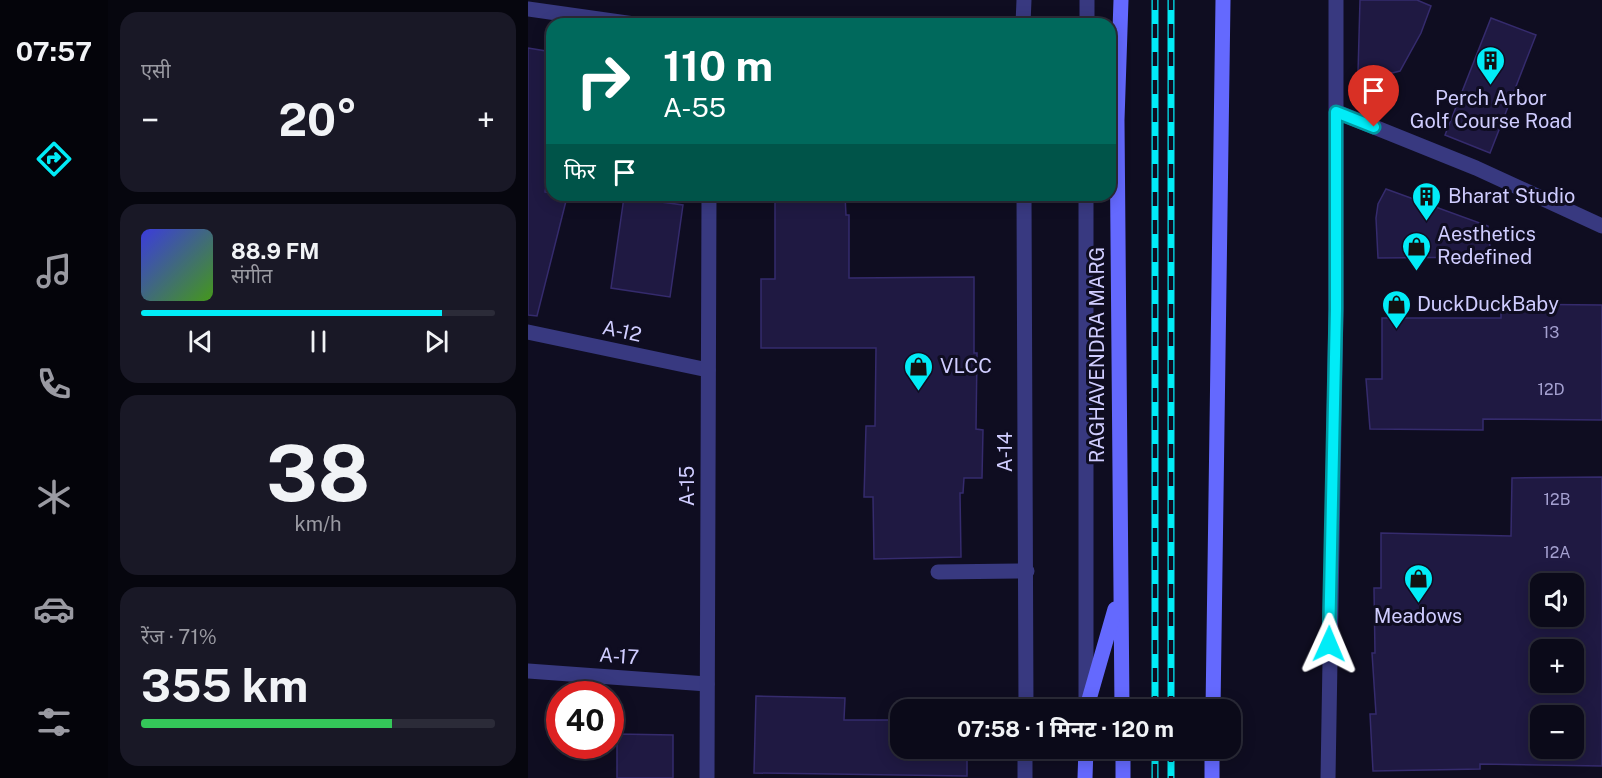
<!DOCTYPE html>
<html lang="hi">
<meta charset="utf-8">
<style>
body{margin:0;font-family:"Public Sans","Noto Sans Devanagari",sans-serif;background:#191826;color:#f1f3f6;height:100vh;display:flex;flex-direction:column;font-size:22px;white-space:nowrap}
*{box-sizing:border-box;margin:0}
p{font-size:20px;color:#9a9aa2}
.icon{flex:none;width:33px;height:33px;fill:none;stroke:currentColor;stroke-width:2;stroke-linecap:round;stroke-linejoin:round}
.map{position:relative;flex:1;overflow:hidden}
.details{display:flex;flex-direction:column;gap:12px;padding:12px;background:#06060e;width:420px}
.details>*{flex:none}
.top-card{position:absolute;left:18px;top:18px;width:570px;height:183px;border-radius:18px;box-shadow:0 3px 15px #0003,0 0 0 2px #2b2b38;background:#00695c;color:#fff;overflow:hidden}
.buttons{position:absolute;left:1002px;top:573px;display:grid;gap:12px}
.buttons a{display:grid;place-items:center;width:54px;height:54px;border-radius:12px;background:#0b0a19;box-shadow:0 3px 15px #0003,0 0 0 2px #2b2b38;font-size:30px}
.speed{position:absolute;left:18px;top:681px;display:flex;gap:12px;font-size:30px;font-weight:700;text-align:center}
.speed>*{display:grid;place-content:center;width:78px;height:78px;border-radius:50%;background:#0b0a19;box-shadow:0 3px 15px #0003,0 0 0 2px #2b2b38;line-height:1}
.speed .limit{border:9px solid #d22;background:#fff;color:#111}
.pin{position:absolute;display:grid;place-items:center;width:51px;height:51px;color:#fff;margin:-62px -26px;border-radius:50% 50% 50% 0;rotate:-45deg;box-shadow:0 0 6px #0007}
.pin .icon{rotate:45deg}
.me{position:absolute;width:66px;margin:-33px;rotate:1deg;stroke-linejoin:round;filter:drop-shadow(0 0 4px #0008)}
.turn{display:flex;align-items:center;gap:21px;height:126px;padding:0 18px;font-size:27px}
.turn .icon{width:78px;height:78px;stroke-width:2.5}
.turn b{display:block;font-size:42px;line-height:51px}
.then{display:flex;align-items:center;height:57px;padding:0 18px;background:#0003;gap:12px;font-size:22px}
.big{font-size:45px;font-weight:700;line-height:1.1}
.details .card{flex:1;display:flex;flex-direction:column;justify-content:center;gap:9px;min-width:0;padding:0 21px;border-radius:18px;background:#191826}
.details .dial{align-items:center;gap:0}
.dial b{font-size:78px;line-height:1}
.song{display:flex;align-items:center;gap:18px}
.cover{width:72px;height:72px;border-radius:9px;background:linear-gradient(135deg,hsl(240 70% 55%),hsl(100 70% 35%))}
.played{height:6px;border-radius:3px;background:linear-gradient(90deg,#01ecf7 85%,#2b2b38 85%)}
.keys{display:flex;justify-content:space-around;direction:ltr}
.heat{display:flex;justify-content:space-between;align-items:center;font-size:33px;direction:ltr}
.charge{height:9px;border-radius:4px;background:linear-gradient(90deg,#34c759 71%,#2b2b38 0)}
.trip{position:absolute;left:362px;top:699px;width:351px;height:60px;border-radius:18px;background:#0b0a19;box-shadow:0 3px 15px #0003,0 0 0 2px #2b2b38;font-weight:700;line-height:60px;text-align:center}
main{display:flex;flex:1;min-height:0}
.menu{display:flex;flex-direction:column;width:108px;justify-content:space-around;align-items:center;background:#04040a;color:#9a9aa2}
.menu .icon{width:42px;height:42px}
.menu .on{color:#01ecf7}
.menu b{font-size:27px;color:#f1f3f6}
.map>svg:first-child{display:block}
.building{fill:#1f1942;stroke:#352b6d;stroke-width:1.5;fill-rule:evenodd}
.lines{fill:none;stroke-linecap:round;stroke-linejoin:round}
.service{stroke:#383980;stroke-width:15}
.minor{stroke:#383980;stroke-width:15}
.tertiary{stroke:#383980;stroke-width:15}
.secondary{stroke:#6469fe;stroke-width:15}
.rail-casing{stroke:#01ecf7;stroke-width:7}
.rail{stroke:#0f0d21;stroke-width:4.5;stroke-dasharray:14;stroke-linecap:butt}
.route-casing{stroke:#0199a1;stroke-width:15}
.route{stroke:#01ecf7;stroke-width:10}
.labels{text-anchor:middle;stroke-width:6;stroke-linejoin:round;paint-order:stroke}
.number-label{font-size:16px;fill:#a4a0d0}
.poi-label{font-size:20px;fill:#d0cdff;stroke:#0f0d21;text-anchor:start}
.street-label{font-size:20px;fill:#d0cdff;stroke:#0f0d21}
</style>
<main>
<nav class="menu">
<b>07:57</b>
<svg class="icon on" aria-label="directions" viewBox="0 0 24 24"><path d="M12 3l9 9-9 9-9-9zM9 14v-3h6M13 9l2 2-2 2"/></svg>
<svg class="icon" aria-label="music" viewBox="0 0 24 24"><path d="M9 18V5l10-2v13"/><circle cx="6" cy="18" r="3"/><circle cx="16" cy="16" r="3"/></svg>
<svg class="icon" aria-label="phone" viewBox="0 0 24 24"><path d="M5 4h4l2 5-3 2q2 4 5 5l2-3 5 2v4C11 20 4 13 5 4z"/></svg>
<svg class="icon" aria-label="climate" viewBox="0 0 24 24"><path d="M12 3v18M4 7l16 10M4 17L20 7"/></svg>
<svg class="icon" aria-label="car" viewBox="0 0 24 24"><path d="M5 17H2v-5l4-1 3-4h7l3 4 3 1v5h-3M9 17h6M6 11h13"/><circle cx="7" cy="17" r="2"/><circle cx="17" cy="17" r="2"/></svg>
<svg class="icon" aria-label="filters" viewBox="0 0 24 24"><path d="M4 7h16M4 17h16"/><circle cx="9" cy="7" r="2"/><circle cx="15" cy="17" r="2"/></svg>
</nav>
<section class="details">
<div class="card"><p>एसी</p>
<div class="heat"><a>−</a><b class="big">20°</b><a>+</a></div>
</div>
<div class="card">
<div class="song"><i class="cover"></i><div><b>88.9 FM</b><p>संगीत</p></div></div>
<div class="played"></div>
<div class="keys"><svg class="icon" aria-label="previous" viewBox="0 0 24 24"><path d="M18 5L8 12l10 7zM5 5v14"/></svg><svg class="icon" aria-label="pause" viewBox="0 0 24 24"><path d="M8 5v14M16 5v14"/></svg><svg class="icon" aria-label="next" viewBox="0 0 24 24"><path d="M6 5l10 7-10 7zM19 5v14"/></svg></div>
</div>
<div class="card dial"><b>38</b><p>km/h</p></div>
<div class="card"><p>रेंज · 71%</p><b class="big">355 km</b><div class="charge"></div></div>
</section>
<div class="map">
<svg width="1074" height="778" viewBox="0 0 1074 778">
<rect width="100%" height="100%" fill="#0f0d21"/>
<g class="building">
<path d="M832,0H889L903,6L893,33L872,71L848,77L830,73Z"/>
<path d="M963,18L1008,35L962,153L917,135Z"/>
<path d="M0,48L24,52V148L17,192L39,197L9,316L0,315Z"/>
<path d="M858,189L960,226L963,257L850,258L848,218L850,204Z"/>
<path d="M247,195H317L318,215H321V278L446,277V353H449L448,429L455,430L454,478H436L435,493H432L433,557L346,559L345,497H336L338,426H347L348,348H233V279H247Z"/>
<path d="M96,197L155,205L142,297L83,288Z"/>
<path d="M973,304L1074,305V420L955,419V430L842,429L838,379H854V318H973Z"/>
<path d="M1074,477V766L952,764V769L845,771L842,714H848L844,653H847L846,588H853V533L983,536L984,478ZM1012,584H1046V616H1012ZM1012,650H1046V682H1012ZM1012,716H1046V748H1012Z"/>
<path d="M228,696L317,698L316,720H372V748H439V776L226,773Z"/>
<path d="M89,734L145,735V778H89Z"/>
</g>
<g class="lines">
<path class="service" d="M410,572L499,571"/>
<g class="minor">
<path d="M0,9L106,24"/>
<path d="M809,112L948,168L1074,226"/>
<path d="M0,332L180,370"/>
<path d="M0,671L179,684"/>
<path d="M179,778L181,195"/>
</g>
<g class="tertiary">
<path d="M495,24L496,0"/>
<path d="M559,24V0"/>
<path d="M496,195L498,710"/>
<path d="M558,704V195"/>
<path d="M497,778V748"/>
<path d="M800,778L808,309V0"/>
</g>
<g class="secondary">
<path d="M593,0L589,120L594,710"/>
<path d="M558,710L587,609"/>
<path d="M685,710L695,0"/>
<path d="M595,748V778"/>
<path d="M557,778L558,748"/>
<path d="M684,778V748"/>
</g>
<defs>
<g id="rail">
<path d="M627,710V0"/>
<path d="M643,710V0"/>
<path d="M643,748V778"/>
<path d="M627,778V748"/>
</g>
</defs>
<use href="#rail" class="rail-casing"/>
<use href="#rail" class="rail"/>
</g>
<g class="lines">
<defs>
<path id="route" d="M801,644L808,309V112L846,127"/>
</defs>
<use href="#route" class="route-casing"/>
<use href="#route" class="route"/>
</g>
<defs>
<symbol id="building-pin" viewBox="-11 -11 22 30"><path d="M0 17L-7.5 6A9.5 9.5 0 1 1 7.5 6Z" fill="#01ecf7" stroke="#0f0d21"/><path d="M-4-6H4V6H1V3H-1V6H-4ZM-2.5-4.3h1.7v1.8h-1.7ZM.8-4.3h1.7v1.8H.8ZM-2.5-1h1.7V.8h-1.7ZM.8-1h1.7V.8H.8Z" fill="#111"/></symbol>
<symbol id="shop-pin" viewBox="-11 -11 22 30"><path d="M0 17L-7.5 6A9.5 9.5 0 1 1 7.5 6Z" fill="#01ecf7" stroke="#0f0d21"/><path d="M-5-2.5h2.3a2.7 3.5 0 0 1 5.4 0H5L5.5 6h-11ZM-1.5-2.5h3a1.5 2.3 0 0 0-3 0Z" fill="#111"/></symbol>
</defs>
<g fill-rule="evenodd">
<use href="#building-pin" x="946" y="44" width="33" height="45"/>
<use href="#building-pin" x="882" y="180" width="33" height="45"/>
<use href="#shop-pin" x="872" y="230" width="33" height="45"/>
<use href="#shop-pin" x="852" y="288" width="33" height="45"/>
<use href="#shop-pin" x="374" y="350" width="33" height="45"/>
<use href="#shop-pin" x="874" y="562" width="33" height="45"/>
</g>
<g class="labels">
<g class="number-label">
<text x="1023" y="338">13</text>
<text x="1023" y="395">12D</text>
<text x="1029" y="505">12B</text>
<text x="1029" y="558">12A</text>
</g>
<g class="poi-label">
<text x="963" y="105" text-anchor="middle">Perch Arbor<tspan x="963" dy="23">Golf Course Road</tspan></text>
<text x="920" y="203">Bharat Studio</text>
<text x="909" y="241">Aesthetics<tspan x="909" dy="23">Redefined</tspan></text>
<text x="889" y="311">DuckDuckBaby</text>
<text x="412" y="373">VLCC</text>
<text x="890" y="623" text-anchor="middle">Meadows</text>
</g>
<g class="street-label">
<text transform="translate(94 331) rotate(12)" y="7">A-12</text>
<text transform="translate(569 355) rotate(-90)" y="7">RAGHAVENDRA MARG</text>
<text transform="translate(477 452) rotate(-90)" y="7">A-14</text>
<text transform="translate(159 486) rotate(-90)" y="7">A-15</text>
<text transform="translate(91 656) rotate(4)" y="7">A-17</text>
</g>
</g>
</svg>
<div class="buttons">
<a><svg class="icon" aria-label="sound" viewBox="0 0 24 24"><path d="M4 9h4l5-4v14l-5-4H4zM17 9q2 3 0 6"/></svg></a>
<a>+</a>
<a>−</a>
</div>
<div class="speed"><div class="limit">40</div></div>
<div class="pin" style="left:846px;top:127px;background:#d93025"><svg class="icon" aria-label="arrive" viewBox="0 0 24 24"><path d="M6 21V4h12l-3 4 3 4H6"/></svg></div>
<svg class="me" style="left:801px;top:644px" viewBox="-20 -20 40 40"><path d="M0-17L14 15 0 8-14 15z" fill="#01ecf7" stroke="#fff" stroke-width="4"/></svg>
<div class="trip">07:58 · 1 मिनट · 120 m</div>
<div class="top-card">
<div class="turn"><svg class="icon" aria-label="right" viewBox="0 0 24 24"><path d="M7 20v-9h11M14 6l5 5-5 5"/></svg><div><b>110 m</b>A-55</div></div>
<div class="then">फिर<svg class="icon" aria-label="arrive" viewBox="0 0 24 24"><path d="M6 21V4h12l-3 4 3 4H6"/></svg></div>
</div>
</div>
</main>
